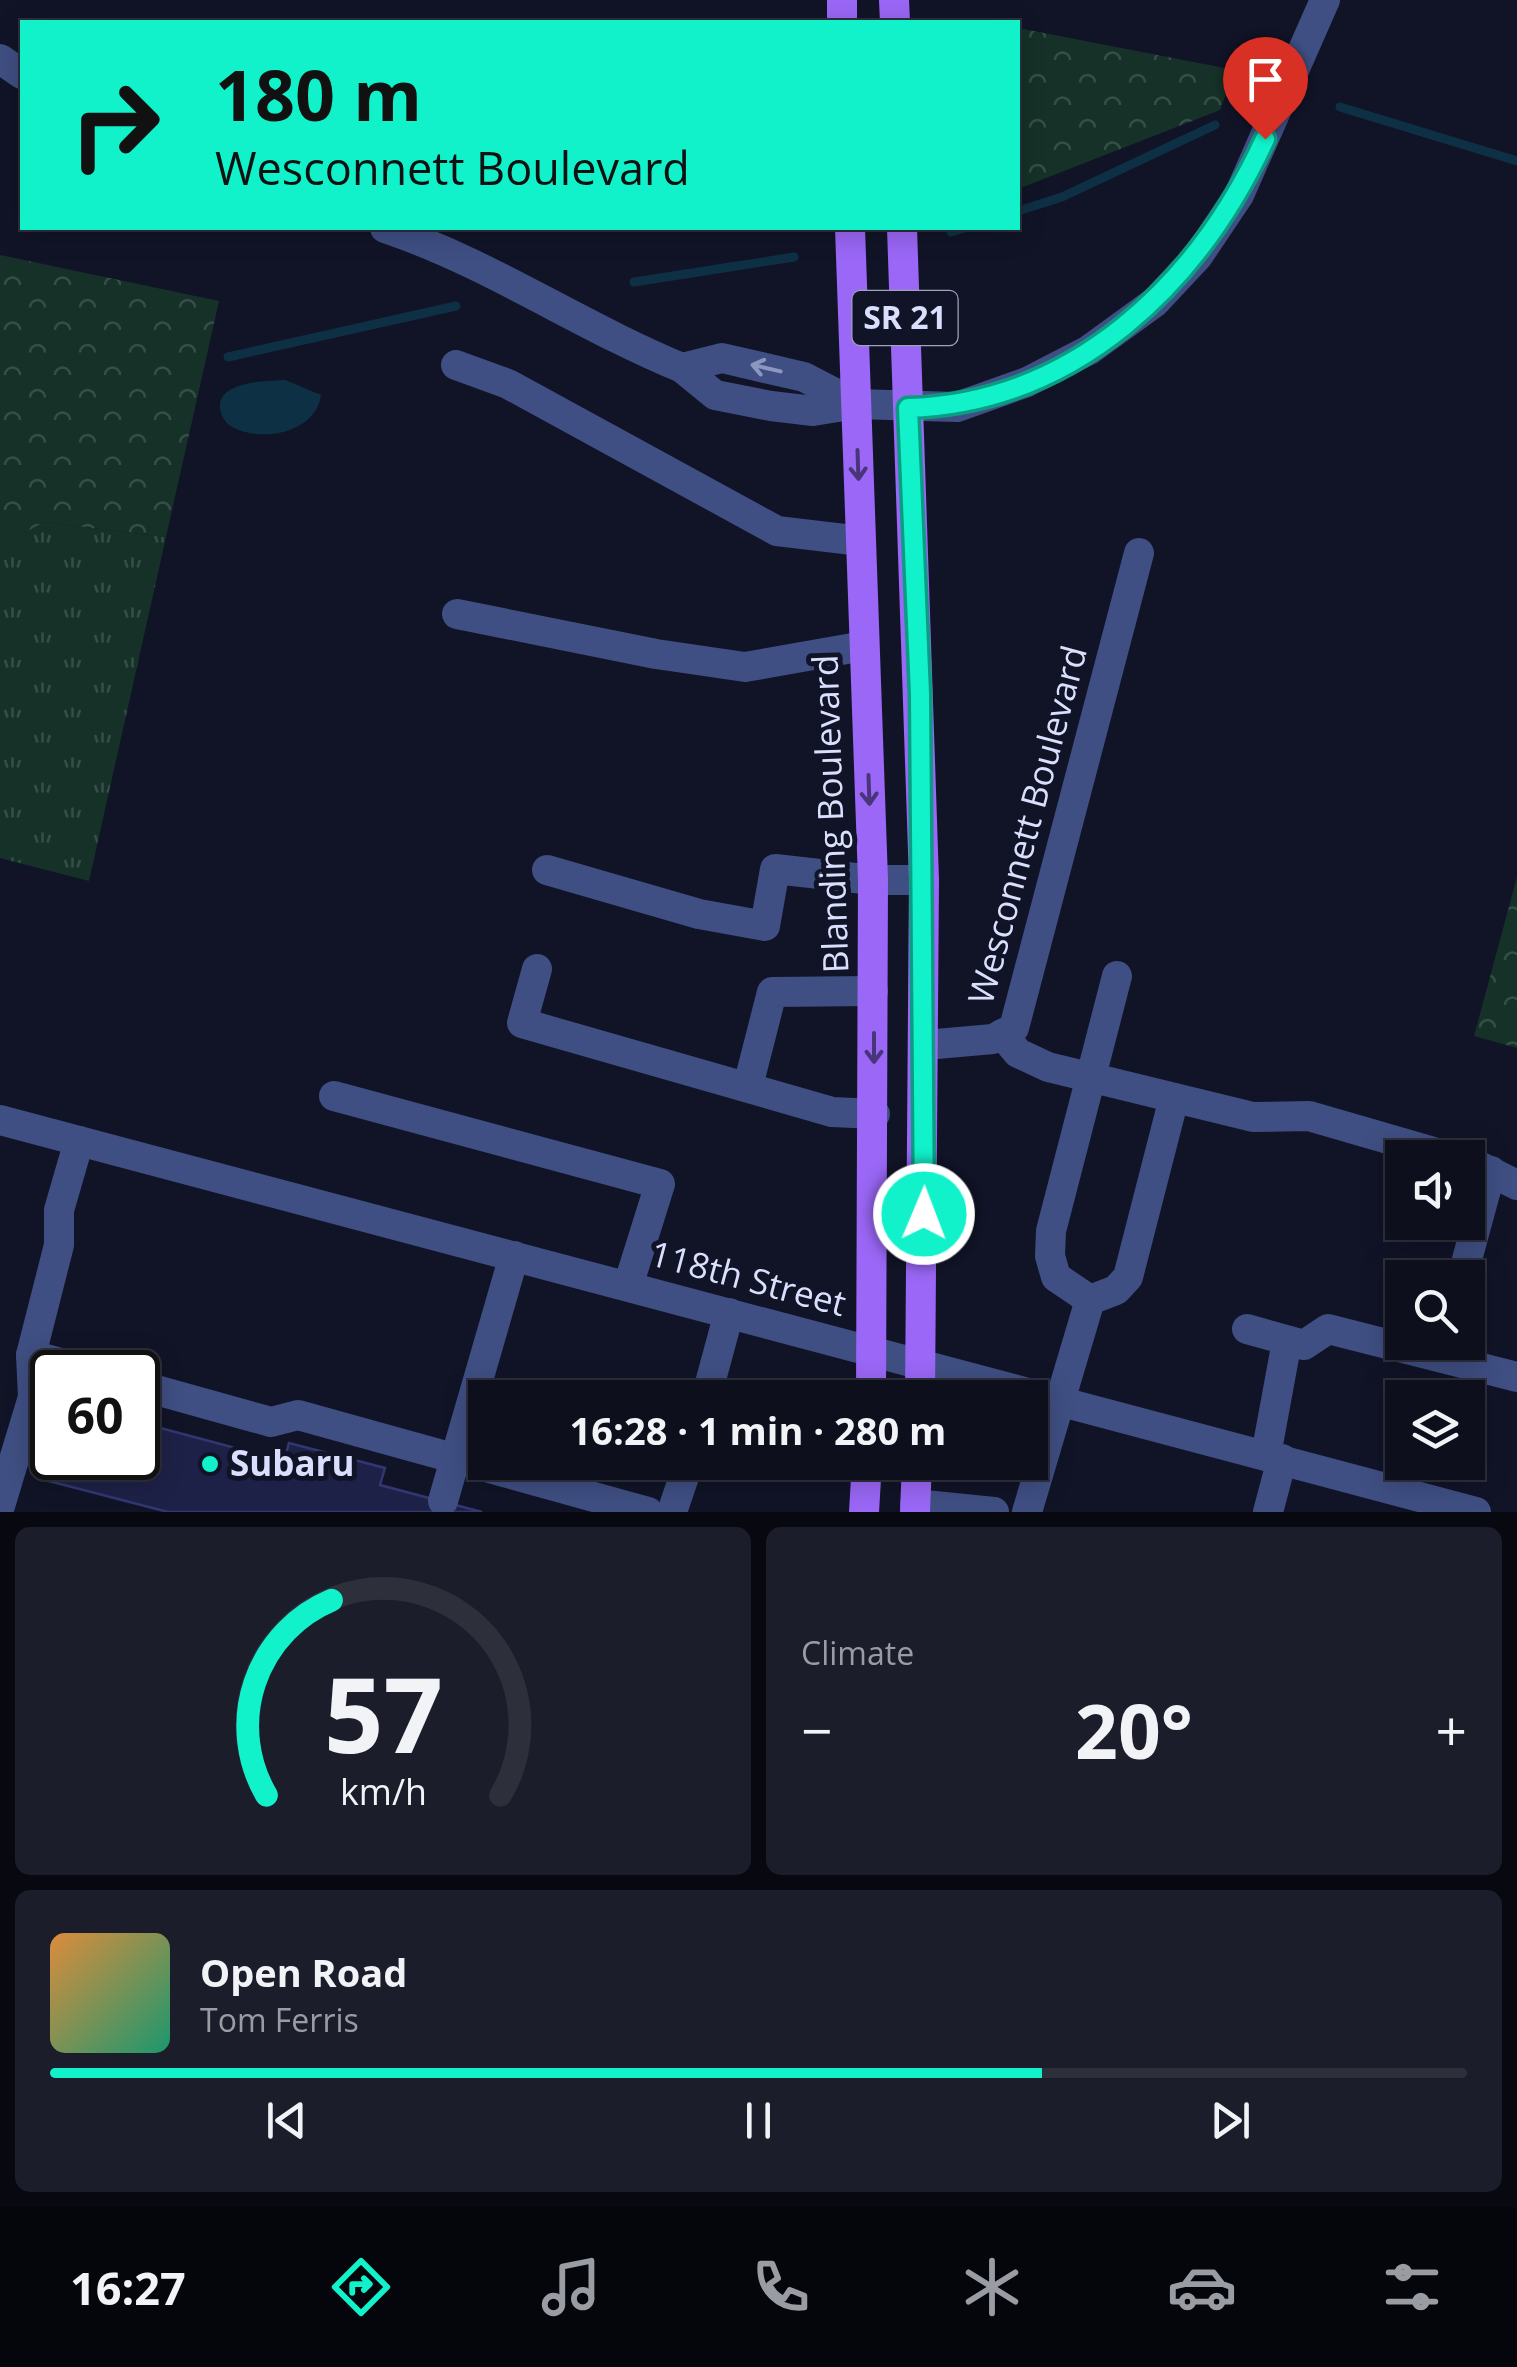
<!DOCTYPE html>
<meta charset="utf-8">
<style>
body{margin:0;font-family:"Open Sans",sans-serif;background:#1b1d2a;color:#f1f3f6;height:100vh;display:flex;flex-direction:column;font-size:38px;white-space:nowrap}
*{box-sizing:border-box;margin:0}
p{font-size:32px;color:#9a9ca4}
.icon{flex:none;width:55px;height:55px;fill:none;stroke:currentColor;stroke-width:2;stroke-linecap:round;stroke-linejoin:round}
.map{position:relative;height:1512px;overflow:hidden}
.sheet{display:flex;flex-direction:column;gap:15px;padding:15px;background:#070810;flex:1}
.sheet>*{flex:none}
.guide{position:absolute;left:20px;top:20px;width:1000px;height:210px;border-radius:0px;box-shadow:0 5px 25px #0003,0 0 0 2px #2d2f3b;background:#11f2cb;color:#111;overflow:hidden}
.controls{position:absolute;left:1385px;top:1140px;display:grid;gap:20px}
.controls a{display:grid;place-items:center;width:100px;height:100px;border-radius:0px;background:#0d0f1d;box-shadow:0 5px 25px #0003,0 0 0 2px #2d2f3b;font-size:50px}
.speed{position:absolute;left:30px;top:1350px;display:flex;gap:20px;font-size:50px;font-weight:700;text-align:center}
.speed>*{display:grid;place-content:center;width:130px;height:130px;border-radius:50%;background:#0d0f1d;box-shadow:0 5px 25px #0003,0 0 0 2px #2d2f3b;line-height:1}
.speed .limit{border:5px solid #111;border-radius:15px;background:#fff;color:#111}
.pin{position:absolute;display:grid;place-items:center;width:85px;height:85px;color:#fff;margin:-102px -42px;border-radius:50% 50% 50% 0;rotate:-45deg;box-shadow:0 0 10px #0007}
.pin .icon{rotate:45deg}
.me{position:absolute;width:110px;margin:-55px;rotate:1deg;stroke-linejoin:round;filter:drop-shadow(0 0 8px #0008)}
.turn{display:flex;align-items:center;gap:35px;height:210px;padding:0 30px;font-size:45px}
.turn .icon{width:130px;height:130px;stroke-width:2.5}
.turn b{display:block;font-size:70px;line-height:85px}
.big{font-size:75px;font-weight:700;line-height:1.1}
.sheet .tile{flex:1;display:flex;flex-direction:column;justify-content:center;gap:15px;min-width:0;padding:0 35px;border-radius:15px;background:#1b1d2a}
.sheet .dial{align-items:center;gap:0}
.dial svg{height:260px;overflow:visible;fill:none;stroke:#2d2f3b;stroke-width:7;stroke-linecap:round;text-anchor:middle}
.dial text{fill:#f1f3f6;stroke:none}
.song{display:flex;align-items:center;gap:30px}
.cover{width:120px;height:120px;border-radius:15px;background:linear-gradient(135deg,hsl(30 70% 55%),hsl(160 70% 35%))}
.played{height:10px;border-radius:5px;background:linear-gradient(90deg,#11f2cb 70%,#2d2f3b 70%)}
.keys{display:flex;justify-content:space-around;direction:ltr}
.heat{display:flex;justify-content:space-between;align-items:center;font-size:55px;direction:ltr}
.sheet .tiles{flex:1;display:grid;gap:15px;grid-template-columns:1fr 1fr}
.tile:last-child{grid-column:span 2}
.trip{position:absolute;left:468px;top:1380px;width:580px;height:100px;border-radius:0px;background:#0d0f1d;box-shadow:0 5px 25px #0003,0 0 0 2px #2d2f3b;font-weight:700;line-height:100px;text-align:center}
.tabs{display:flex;height:160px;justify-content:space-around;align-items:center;background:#05060c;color:#9a9ca4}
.tabs .icon{width:70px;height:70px}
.tabs .active{color:#11f2cb}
.tabs b{font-size:45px;color:#f1f3f6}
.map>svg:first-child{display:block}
.grass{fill:url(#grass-tufts)}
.forest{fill:url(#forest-crowns)}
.water{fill:#0e3044}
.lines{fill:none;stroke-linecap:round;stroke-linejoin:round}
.stream{stroke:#0e3044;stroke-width:9}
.building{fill:#1e2147;stroke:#323772;stroke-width:2.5}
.minor{stroke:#3f4f83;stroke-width:30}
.major{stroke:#9a67f6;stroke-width:30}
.oneway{stroke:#8c97c0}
.oneway2{stroke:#48357a}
.route-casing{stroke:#0b9d84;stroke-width:25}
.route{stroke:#11f2cb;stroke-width:18}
.poi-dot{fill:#11f2cb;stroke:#111427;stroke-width:4}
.labels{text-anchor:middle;stroke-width:10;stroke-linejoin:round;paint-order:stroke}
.shield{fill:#111427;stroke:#9ea2bd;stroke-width:2.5}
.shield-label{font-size:32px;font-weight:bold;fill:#dadffd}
.street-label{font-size:35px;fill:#dadffd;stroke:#111427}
.poi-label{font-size:35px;font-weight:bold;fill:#dadffd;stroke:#111427;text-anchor:start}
</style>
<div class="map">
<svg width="1517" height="1512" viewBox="0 0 1517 1512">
<defs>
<pattern id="grass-tufts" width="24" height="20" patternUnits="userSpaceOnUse" patternTransform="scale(2.5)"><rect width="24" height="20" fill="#153128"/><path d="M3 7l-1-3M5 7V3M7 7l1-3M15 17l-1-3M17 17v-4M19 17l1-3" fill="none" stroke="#364e48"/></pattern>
<pattern id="forest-crowns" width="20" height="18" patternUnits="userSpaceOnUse" patternTransform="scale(2.5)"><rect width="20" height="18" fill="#153128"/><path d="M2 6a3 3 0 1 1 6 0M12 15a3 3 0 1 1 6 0" fill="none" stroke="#364e48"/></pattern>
</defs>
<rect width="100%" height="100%" fill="#111427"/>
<path class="grass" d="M44,522L166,537L89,881L0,858V547Z"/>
<g class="forest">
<path d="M1018,28L1235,70L1220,110L1018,189Z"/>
<path d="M0,255L219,301L166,537L44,522L0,547Z"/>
<path d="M1517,877V1048L1474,1036Z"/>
</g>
<path class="water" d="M285,380L321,395C316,433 262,443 232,427C225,423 221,416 220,408C217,381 268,381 285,380Z"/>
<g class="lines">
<g class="stream">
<path d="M1340,107L1517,161"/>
<path d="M1018,211L1062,197L1215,125"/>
<path d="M951,232L964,228"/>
<path d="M634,282L794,257"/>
<path d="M228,357L456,306"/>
</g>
</g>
<path class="building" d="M138,1422L284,1461L289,1443L385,1468L380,1485L482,1512H168L45,1480L52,1452V1458H138Z"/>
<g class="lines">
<g class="minor">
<path d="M0,59L22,74"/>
<path d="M385,228C489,263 580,326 682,368"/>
<path d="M456,365L508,384L777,531L861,541"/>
<path d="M856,404L804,377L722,358L682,368L715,395L771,406L813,411L856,404L957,407L1027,382L1089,350L1155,302L1198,256L1239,195L1325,0"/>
<path d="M457,614L656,654L745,667L864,646"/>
<path d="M547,870L699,914L765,926L775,869L873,880H924"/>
<path d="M537,969L522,1023L832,1112L875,1114"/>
<path d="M1002,1034L1018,1053L1048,1067L1253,1117L1309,1116L1454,1158"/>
<path d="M925,1045L993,1039L1014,1028L1139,553"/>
<path d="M748,1086L772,992L873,991"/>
<path d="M334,1096L660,1184L628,1286"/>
<path d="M0,1120L1476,1512"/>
<path d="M1475,1164L1517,1185"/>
<path d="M1462,1278L1491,1171"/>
<path d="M1090,1300L1056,1277L1050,1256L1051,1231L1117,976"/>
<path d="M1247,1329L1304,1345L1328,1329L1517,1377"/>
<path d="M31,1355L94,1372"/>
<path d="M138,1385L271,1422L298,1415L648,1512"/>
<path d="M706,1398L729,1313"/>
<path d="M1266,1455L1287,1341"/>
<path d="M443,1501L514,1256"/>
<path d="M915,1504L994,1512"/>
<path d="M0,1506L33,1397L31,1355L59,1245V1210L79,1141"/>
<path d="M672,1512L689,1462"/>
<path d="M1027,1512L1090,1300L1116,1290L1128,1277L1174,1098"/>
<path d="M1268,1512L1282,1459"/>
</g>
<g class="major">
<path d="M842,0V22"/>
<path d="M894,0L895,22"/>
<path d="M850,228L873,880L871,1398"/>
<path d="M902,228L924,880L920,1398"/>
<path d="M864,1512L867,1462"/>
<path d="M915,1512L917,1462"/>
</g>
</g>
<defs><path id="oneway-shaft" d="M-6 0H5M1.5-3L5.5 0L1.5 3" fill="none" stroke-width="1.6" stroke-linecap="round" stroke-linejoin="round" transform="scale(2.5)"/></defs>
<use class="oneway" href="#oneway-shaft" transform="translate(766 368) rotate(-167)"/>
<g class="oneway2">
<use href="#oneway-shaft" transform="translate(858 465) rotate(88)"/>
<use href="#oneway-shaft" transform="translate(869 790) rotate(88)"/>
<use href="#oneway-shaft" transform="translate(874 1048) rotate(90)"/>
</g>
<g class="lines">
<defs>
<path id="route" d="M924,1214L920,694L908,408C1075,403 1198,284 1265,139"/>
</defs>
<use href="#route" class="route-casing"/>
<use href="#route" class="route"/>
</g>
<circle class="poi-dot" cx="210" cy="1464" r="10"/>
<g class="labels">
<rect class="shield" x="852.5" y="291" width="105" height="54" rx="8"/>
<g class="shield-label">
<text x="905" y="329">SR 21</text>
</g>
<g class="street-label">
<text transform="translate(831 814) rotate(-92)" y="12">Blanding Boulevard</text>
<text transform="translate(1028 825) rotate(-75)" y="12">Wesconnett Boulevard</text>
<text transform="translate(748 1279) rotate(15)" y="12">118th Street</text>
</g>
<g class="poi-label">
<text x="230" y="1476">Subaru</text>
</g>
</g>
</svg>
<div class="controls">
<a><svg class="icon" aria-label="sound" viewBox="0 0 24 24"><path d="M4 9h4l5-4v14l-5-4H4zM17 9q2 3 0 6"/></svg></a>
<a><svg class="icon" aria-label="search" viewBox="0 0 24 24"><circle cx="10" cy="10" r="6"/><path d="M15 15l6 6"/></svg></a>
<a><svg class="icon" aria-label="layers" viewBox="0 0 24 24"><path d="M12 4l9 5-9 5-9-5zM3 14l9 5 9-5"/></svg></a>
</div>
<div class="speed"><div class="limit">60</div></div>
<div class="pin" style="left:1265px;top:139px;background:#d93025"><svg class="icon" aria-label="arrive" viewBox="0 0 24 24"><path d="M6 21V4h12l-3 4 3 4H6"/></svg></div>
<svg class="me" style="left:924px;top:1214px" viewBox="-20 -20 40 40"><circle r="17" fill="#11f2cb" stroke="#fff" stroke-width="3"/><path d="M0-11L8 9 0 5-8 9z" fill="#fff"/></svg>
<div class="trip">16:28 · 1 min · 280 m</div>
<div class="guide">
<div class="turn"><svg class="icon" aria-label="right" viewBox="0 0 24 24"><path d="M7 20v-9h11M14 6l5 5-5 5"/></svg><div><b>180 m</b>Wesconnett Boulevard</div></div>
</div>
</div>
<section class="sheet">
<div class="tiles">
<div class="tile dial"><svg viewBox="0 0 100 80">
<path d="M14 69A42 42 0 1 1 86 69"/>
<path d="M14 69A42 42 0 0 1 34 9" stroke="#11f2cb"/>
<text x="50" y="56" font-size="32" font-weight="700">57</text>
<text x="50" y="72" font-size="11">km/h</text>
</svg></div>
<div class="tile"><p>Climate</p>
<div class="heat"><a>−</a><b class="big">20°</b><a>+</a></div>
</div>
<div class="tile">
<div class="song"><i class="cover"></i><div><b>Open Road</b><p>Tom Ferris</p></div></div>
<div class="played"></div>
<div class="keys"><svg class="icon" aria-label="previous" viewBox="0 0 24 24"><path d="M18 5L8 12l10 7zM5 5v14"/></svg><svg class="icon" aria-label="pause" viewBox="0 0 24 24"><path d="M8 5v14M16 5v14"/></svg><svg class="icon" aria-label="next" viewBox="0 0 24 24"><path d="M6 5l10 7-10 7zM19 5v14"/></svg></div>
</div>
</div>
</section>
<nav class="tabs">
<b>16:27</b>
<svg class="icon active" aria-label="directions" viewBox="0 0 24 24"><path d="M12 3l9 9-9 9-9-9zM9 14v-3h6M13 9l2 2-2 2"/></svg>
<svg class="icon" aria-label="music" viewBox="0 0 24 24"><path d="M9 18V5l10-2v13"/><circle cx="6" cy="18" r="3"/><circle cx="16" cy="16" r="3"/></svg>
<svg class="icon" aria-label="phone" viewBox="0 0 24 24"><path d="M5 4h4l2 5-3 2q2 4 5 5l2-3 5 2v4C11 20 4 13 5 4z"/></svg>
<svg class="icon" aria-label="climate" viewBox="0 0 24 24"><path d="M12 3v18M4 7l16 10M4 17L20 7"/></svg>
<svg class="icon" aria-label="car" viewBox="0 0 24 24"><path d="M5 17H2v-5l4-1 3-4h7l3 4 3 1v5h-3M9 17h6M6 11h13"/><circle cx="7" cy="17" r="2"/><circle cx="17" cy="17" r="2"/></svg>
<svg class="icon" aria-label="filters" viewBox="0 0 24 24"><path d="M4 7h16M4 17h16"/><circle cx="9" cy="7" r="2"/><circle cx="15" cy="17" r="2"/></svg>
</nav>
